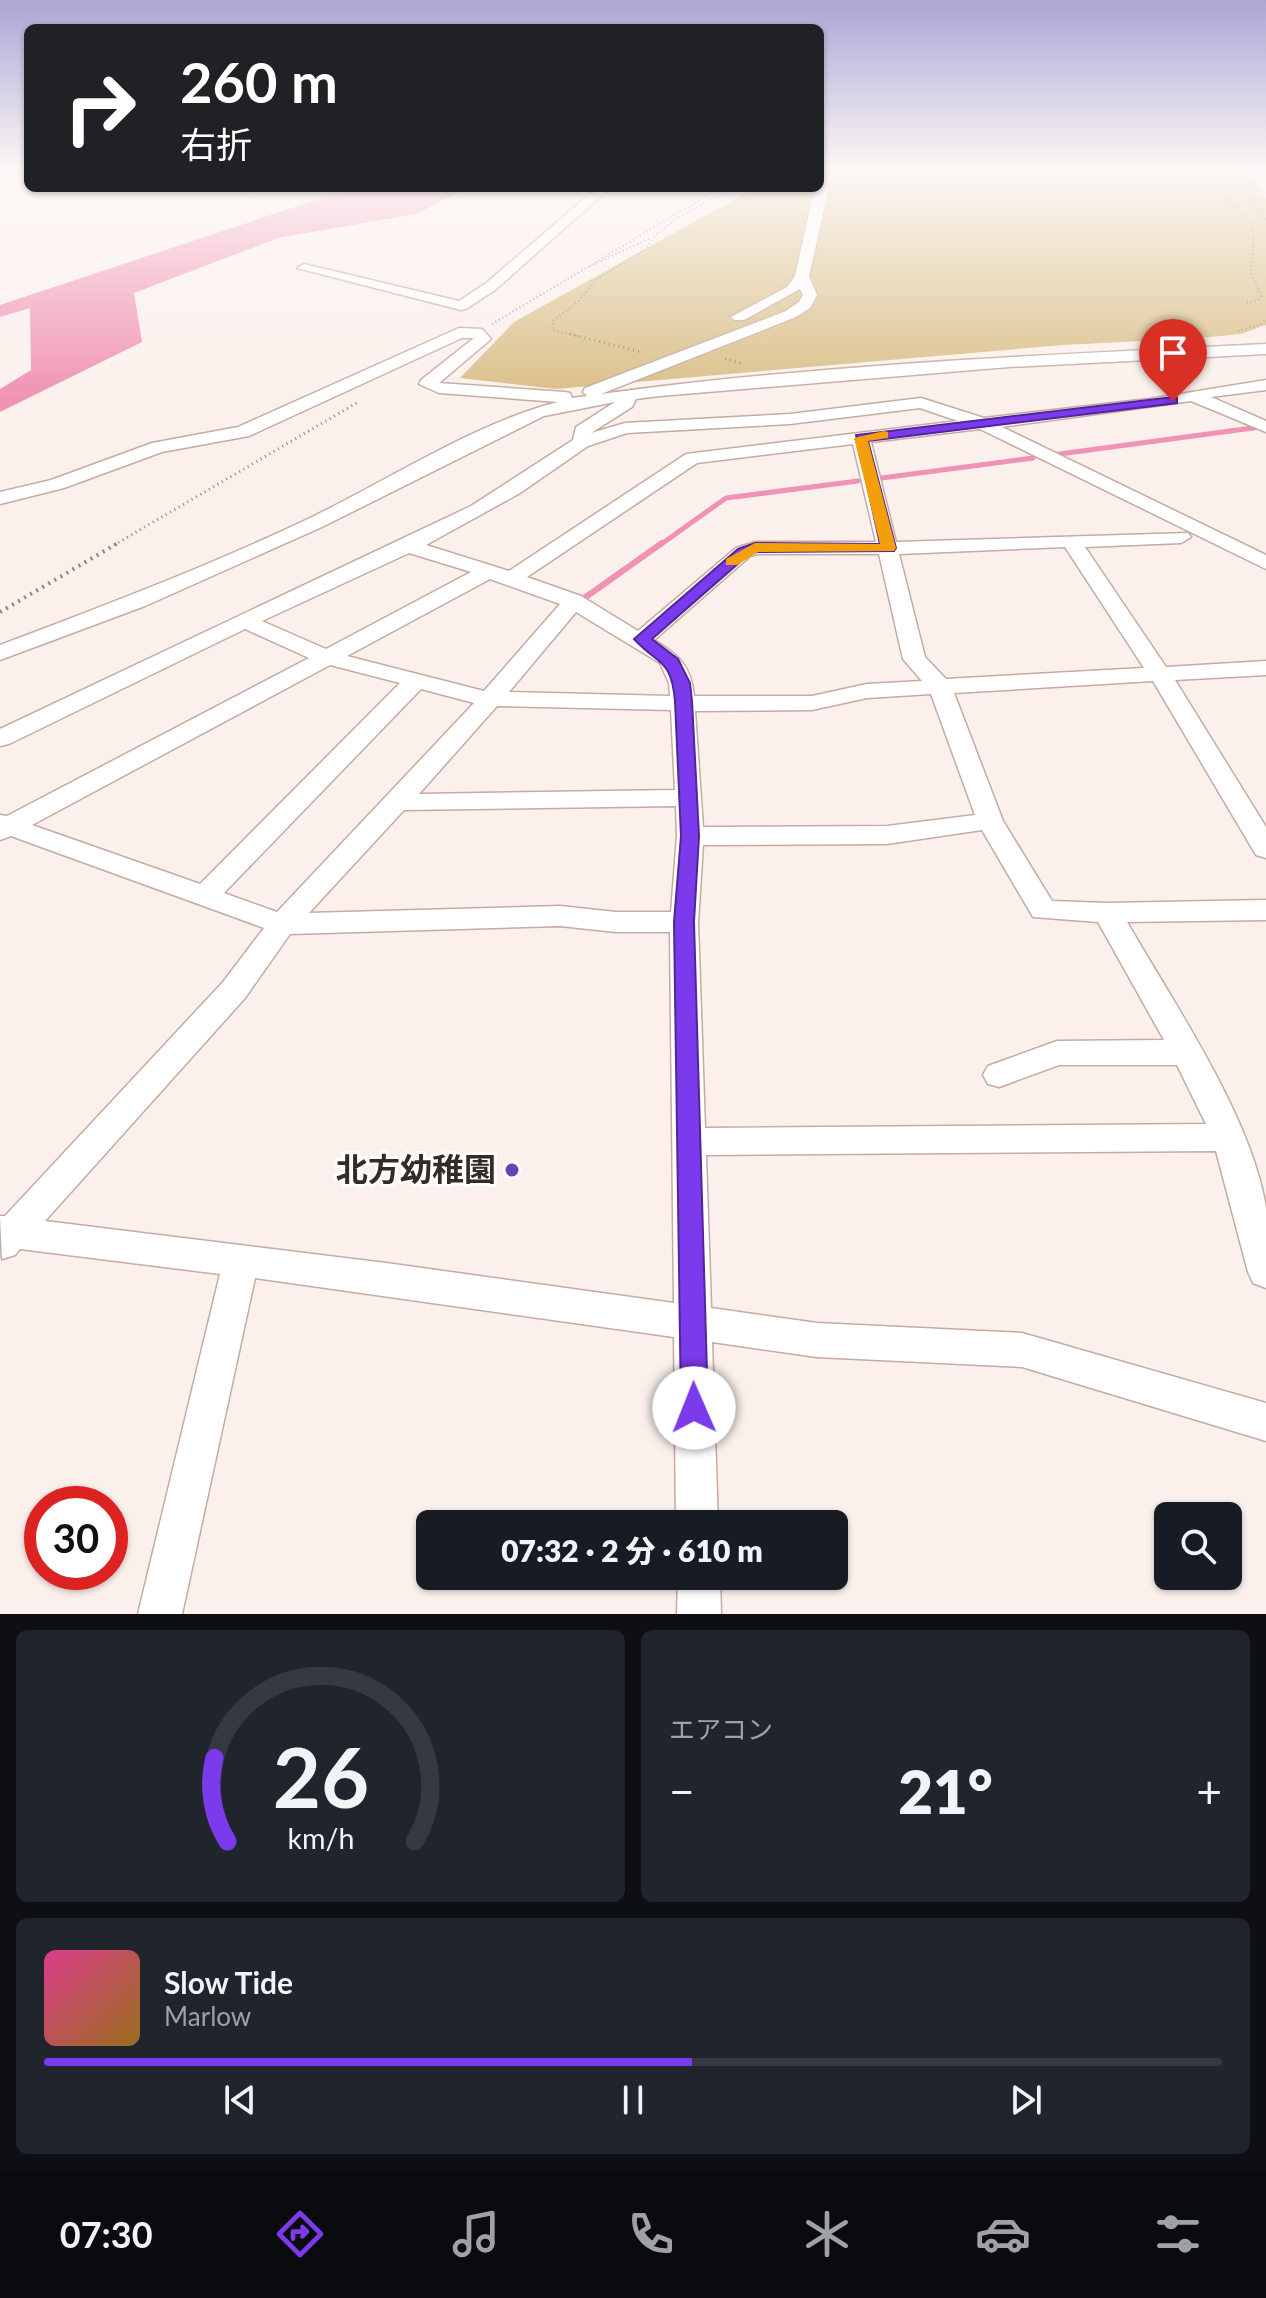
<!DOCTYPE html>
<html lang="ja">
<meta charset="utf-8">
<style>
body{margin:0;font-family:Lato,"Noto Sans JP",sans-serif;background:#20242c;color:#f1f3f6;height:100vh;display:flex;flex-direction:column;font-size:30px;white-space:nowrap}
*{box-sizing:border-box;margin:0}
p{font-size:26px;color:#9ea1a6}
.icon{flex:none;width:44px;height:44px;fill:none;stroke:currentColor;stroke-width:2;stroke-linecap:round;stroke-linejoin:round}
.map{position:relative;height:1614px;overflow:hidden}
.sheet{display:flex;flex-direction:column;gap:16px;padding:16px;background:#0d0f14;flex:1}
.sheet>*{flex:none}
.hud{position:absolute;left:24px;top:24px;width:800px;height:168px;border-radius:12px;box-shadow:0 2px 6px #0004;background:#202124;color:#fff;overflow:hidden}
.controls{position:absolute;left:1154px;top:1502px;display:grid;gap:16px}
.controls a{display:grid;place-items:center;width:88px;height:88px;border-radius:12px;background:#171b24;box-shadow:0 2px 6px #0004;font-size:40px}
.speed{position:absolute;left:24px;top:1486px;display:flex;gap:16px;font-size:40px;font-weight:700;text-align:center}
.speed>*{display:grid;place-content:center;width:104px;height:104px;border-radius:50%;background:#171b24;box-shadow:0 2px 6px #0004;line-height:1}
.speed .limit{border:12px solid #d22;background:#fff;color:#111}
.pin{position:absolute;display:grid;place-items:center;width:68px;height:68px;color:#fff;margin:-82px -34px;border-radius:50% 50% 50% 0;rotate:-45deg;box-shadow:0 0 8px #0007}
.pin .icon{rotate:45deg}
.me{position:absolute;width:88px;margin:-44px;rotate:359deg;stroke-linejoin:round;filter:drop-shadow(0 0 6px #0008)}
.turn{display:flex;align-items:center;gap:28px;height:168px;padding:0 24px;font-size:36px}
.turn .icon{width:104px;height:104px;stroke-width:2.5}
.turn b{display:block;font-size:56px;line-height:68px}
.big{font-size:60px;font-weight:800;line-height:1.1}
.sheet .card{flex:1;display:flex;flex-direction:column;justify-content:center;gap:12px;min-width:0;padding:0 28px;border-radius:12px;background:#20242c}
.sheet .dial{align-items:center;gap:0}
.dial svg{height:208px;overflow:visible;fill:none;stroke:#363941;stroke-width:7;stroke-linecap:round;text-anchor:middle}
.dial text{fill:#f1f3f6;stroke:none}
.song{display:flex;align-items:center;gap:24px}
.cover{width:96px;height:96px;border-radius:12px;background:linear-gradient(135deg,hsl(330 70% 55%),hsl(40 70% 35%))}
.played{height:8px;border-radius:4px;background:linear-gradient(90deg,#7c3aed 55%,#363941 55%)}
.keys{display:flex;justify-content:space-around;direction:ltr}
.heat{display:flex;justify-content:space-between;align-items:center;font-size:44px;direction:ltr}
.sheet .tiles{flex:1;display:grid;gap:16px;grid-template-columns:1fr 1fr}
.card:last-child{grid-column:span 2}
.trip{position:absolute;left:416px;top:1510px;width:432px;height:80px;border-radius:12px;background:#171b24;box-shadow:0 2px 6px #0004;font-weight:800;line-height:80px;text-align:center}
.tabs{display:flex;height:128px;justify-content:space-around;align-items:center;background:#090b0e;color:#9ea1a6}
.tabs .icon{width:56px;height:56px}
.tabs .selected{color:#7c3aed}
.tabs b{font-size:36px;color:#f1f3f6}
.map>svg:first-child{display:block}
.green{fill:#d9bf86}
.water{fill:#ef92b3}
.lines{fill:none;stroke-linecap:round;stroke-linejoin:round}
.stream-far1{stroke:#ef92b3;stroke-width:5}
.stream{stroke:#ef92b3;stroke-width:6}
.minor-casing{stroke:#c5aba1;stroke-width:3}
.path-far2{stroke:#8f8581;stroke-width:2;stroke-dasharray:1 3;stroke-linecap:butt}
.path-far1{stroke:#8f8581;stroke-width:3;stroke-dasharray:1 4;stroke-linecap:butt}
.path{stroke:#8f8581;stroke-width:4;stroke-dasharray:2 5;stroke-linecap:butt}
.minor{fill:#fff;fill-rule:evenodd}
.route{fill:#7c3aed;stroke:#51269a;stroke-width:2}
.slow{fill:#f59e0b}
.poi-dot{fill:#6443bb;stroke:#fff;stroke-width:3}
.labels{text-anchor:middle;stroke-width:6;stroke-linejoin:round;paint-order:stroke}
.near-poi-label{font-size:32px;font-weight:bold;fill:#342a26;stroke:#fff;text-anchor:end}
</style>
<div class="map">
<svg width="1266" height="1614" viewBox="0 0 1266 1614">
<rect width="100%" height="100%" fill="#fbf0ec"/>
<path class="green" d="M820,174H1250L1266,199V325L1241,334L1200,338L1063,345L555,389L460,378L514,322L755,188H820Z"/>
<path class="water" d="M352,188H467L416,214L278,238L134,293L142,342L0,412V389L31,370L30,308L0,317V305Z"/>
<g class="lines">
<g class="stream-far1">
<path d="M1052,455L1260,427"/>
<path d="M874,479L1033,458"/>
<path d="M660,545L726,498L858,481"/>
</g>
<path class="stream" d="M583,599L662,543"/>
<defs>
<g id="minor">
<path d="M820,174H832L809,276L817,295L810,308L796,317L601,394C821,364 1044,355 1266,344V354L1009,367L660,396L636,399L632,407L591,433L625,423L790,414L921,398L984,418L1149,399L1266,380V390L1211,397L1266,421V432L1191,401L1002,427L1266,555V569L980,429L871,442L896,542L1188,533L1191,537L1181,543L1085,547L1166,667L1266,661V675L1175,680L1266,827V858L1256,855L1153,681L954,693L1003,821L1052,901L1107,903L1266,900V920L1127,922C1173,1002 1252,1117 1266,1208C1266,1233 1266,1262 1266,1288L1253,1283L1248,1272L1216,1151L706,1155L711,1308L817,1323L1022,1333L1266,1403V1441L1022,1367L817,1357L712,1342L718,1524H676L674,1337L255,1278L182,1614H138L220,1274L20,1249L15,1255L2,1259L0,1216H5L223,982L264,928L11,836L0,840V815L7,816L309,658L245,629L9,744L0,746V729L471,506L573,440L576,427L615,402L544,416L322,527L145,606L0,660V645C104,606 209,566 310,518C387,481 477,422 558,402L439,393L419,384L421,380L474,338H462L249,436L162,452L64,488L0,504V492L51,480L152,443L238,427L459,328L482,329L491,339L439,383L564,392L570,393L572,398L587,396L583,392L585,388L786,311L799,302L803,295L800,289L744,320H734L731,317L787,287L795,276L814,191L820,188ZM920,408L958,421L686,454L509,571L426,545L520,493L588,446L627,433L790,424ZM853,444L876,542H755L736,548L638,631L581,596L527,577L697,463ZM1065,547L1144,668L946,679L925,657L899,554ZM409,553L471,572L326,649L262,621ZM757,554H879L903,659L922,681L867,684L812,696H694C691,666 679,655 654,640L750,556ZM490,579L560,604L484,691L347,656ZM576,612L660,663L669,683L670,696L509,692ZM330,665L400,683L200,884L32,825ZM421,689L474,703L277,912L224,893ZM931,694L975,815L887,826L703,827L695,711L812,710L867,698ZM497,706L671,710L675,790L419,794ZM676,806L677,836L671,912H616L560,906L309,913L404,810ZM982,830L1033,917L1098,922L1164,1040L1057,1041L988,1066L983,1075L988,1084L999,1087L1059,1065H1177L1206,1124L705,1128L698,922L703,845L887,844ZM560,926L616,932H670L674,1303L386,1263L45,1221L245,998L290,934Z"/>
<path d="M597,188H610L495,290L466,309L461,310L297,268L304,264L459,301L485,284Z"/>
<path d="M678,1576H720L721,1614H677Z"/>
</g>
</defs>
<use href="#minor" class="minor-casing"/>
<g class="path-far2">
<path d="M1207,174L1250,226L1254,238L1251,273L1261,296L1257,301L1244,303"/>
<path d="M1239,174L1242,185L1266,221"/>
<path d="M241,194L262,188"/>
<path d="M679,217L731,188"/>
<path d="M658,233L679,217L672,215"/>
<path d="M590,266L651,238"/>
<path d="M492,324L720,188"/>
<path d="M1238,331L1260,325L1266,319"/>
<path d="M578,336L552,330L553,321L578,302L596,280L644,250L659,232"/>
</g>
<g class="path-far1">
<path d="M570,334L641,352"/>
<path d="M725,359L744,364"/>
<path d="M114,545L360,401"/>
</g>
<path class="path" d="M0,612L118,543"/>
<use href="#minor" class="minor"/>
</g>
<linearGradient id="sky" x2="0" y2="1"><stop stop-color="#aba6d3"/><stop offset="0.43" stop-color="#fdf8f6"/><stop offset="1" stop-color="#fdf8f6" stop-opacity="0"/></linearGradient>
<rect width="1266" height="400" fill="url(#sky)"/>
<path class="route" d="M1173,397L1177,398V403L868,441L896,548L894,551L757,552L748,555L652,639L678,659L690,683L692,701L699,836L694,922L708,1408L704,1418L694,1421L685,1418L681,1408L674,922L681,836L675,701C671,658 659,666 634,639L738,549L755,543L880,544L856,435Z"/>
<path class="slow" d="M884,431L888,432V438L868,441L896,548L894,551L758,552L737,565H726V559L755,543L880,544L854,438Z"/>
<circle class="poi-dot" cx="512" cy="1170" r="8"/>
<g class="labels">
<g class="near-poi-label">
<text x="496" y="1181">北方幼稚園</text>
</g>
</g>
</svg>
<div class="controls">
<a><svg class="icon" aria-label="search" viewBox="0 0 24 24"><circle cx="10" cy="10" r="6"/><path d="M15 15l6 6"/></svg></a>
</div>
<div class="speed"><div class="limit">30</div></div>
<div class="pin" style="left:1173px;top:401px;background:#d93025"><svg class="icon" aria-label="arrive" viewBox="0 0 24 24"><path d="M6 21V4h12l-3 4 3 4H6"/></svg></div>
<svg class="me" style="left:694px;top:1408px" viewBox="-20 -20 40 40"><circle r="19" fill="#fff"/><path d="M0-13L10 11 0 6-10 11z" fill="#7c3aed"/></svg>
<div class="trip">07:32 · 2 分 · 610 m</div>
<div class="hud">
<div class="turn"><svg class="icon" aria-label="right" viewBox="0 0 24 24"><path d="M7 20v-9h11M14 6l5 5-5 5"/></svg><div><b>260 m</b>右折</div></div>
</div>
</div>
<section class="sheet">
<div class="tiles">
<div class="card dial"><svg viewBox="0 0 100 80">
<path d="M14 69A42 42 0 1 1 86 69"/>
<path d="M14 69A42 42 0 0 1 9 37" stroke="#7c3aed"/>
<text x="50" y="56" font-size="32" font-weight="700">26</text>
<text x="50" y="72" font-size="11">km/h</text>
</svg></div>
<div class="card"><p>エアコン</p>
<div class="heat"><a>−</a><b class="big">21°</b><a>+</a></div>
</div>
<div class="card">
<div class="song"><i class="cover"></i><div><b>Slow Tide</b><p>Marlow</p></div></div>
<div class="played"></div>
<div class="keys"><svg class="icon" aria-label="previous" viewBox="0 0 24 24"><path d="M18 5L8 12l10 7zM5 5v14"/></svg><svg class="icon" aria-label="pause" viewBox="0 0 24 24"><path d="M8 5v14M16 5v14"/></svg><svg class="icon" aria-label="next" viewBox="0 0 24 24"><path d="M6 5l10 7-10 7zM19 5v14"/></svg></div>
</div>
</div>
</section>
<nav class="tabs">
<b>07:30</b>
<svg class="icon selected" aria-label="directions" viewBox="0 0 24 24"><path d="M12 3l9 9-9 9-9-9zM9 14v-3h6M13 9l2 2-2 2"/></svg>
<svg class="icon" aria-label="music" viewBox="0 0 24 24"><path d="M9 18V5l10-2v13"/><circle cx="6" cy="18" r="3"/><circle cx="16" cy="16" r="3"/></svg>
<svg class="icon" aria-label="phone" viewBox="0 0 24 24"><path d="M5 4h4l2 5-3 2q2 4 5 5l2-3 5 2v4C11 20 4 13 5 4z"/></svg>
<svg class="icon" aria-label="climate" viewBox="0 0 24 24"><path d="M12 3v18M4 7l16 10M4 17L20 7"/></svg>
<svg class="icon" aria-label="car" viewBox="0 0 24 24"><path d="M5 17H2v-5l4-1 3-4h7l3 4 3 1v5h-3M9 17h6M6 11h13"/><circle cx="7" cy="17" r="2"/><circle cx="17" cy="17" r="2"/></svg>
<svg class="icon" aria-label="filters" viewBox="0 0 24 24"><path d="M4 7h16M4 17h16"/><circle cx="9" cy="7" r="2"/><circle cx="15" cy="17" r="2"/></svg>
</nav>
